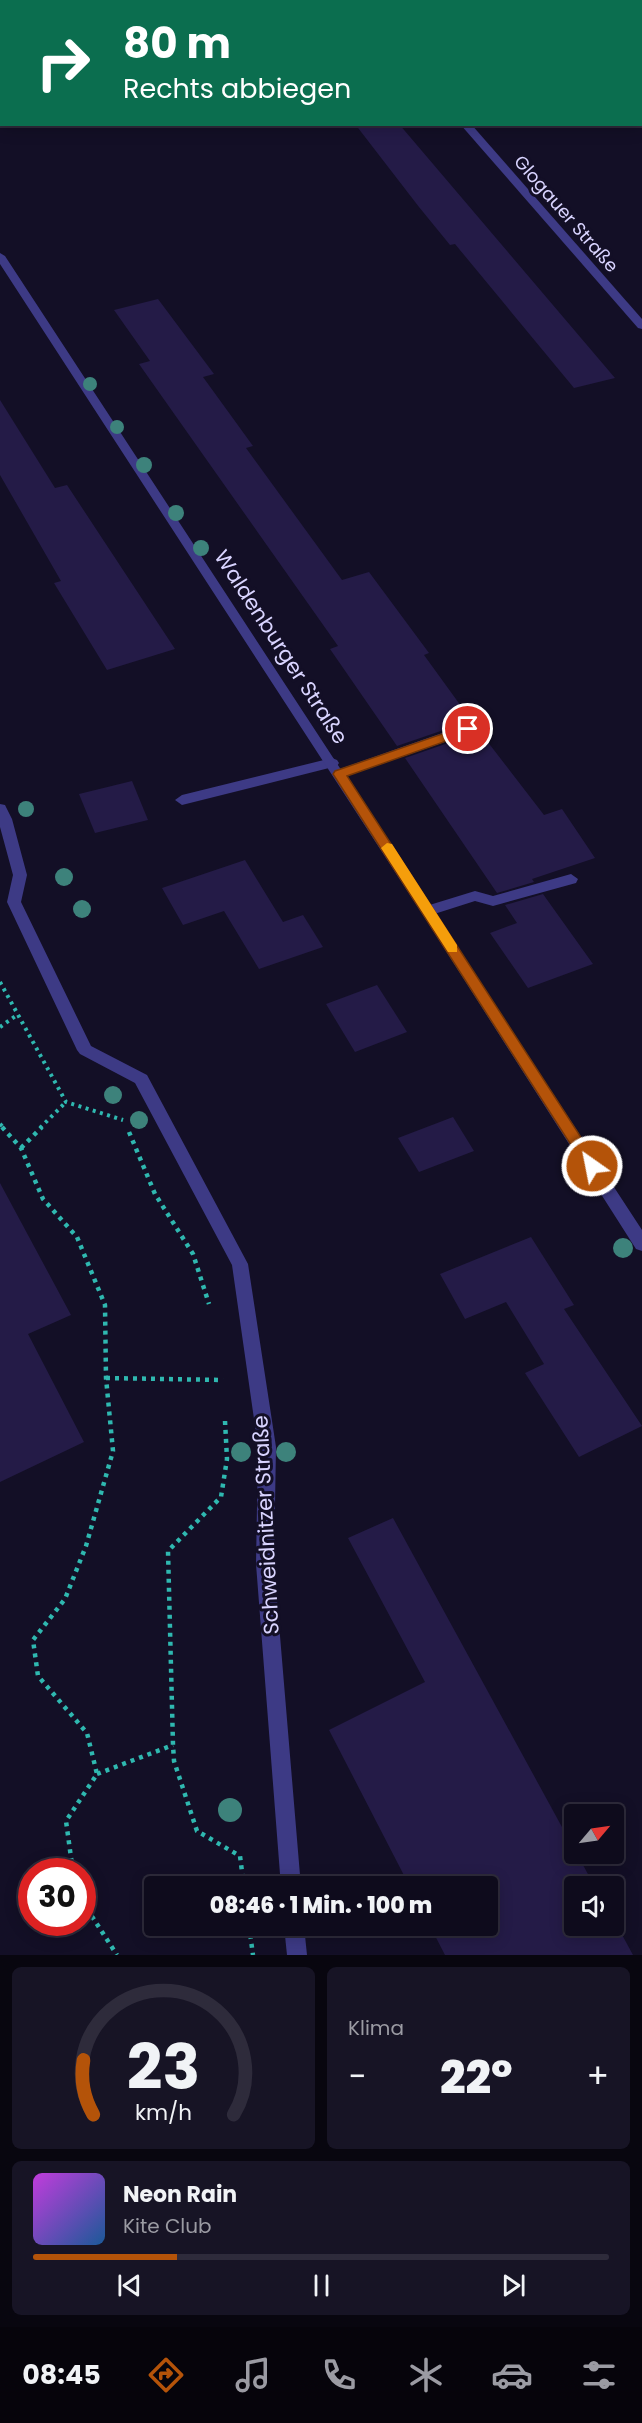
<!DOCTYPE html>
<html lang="de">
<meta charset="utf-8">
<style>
body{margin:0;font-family:Poppins,sans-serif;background:#171425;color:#f1f3f6;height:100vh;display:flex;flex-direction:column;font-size:22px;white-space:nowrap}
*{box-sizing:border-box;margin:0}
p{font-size:20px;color:#9b9ba3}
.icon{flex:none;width:33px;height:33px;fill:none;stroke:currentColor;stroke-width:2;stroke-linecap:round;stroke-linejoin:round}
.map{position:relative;height:1955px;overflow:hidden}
.side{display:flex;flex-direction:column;gap:12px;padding:12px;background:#08060f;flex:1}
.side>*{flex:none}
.guide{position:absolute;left:0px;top:0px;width:642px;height:126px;box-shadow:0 3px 15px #0003,0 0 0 2px #2e2b3b;background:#0b6e4f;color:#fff;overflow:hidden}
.needle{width:39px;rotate:61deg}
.fabs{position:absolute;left:564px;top:1804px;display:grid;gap:12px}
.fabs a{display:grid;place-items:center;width:60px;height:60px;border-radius:6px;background:#0e0b1c;box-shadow:0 3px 15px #0003,0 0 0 2px #2e2b3b;font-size:30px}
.speed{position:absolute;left:18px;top:1858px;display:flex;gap:12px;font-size:30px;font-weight:700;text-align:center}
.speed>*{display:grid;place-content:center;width:78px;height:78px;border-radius:50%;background:#0e0b1c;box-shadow:0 3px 15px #0003,0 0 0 2px #2e2b3b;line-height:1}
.speed .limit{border:9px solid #d22;background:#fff;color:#111}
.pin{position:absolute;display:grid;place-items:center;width:51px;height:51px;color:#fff;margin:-26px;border:3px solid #fff;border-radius:50%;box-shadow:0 2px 6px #0007}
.me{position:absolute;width:66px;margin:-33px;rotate:327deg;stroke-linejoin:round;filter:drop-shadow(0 0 4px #0008)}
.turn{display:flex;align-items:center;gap:21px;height:126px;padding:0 24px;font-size:27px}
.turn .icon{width:78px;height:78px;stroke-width:2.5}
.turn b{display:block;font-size:42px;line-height:51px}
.big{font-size:45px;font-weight:800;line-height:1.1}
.side .widget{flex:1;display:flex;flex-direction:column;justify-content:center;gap:9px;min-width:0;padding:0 21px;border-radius:9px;background:#171425}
.side .dial{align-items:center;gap:0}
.dial svg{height:156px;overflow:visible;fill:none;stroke:#2e2b3b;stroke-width:7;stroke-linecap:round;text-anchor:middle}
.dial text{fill:#f1f3f6;stroke:none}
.song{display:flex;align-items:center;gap:18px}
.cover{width:72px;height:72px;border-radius:9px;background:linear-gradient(135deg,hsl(290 70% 55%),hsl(210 70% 35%))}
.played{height:6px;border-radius:3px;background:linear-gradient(90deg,#b45309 25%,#2e2b3b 25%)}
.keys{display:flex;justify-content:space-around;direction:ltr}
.heat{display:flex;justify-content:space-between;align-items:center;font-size:33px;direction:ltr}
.side .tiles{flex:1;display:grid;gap:12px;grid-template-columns:1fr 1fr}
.widget:last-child{grid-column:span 2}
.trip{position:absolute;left:144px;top:1876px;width:354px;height:60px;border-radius:6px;background:#0e0b1c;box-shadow:0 3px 15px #0003,0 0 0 2px #2e2b3b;font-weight:800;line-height:60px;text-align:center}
.dock{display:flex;height:96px;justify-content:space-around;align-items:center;background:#06040b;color:#9b9ba3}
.dock .icon{width:42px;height:42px}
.dock .on{color:#b45309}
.dock b{font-size:27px;color:#f1f3f6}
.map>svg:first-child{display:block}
.building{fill:#241b47}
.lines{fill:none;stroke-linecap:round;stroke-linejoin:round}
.path-far1{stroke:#2fb8b0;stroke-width:4;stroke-dasharray:3 4.5;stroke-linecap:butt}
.path{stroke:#2fb8b0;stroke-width:4.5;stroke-dasharray:4 5;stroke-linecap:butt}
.service{fill:#3d3a85;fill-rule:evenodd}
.minor{fill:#3d3a85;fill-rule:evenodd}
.tree{fill:#3d827b}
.route{fill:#b45309;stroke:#753606;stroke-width:1.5}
.slow{fill:#f59e0b}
.labels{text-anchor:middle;stroke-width:6;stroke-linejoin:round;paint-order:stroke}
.far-street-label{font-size:18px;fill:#d9d4ff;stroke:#130f26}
.street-label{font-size:21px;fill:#d9d4ff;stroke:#130f26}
</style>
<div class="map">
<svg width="642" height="1955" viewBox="0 0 642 1955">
<rect width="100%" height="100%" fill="#130f26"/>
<g class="building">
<path d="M355,124H399L615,378L574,388L455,244L450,245L419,207Z"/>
<path d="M158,299L214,374L203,377L253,446L246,448L342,580L369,572L429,653L424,655L474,724L467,722L397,746L330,649L338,646L139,364L150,361L114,310Z"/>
<path d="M0,400L55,488L67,485L175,649L107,670L54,583L61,581L0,475Z"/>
<path d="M477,728L544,815L562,809L595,858L532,879L534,882L497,893L405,758L474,734Z"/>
<path d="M132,781L148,820L95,833L79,794Z"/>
<path d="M245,860L283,922L303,915L323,947L259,969L224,911L183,925L162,888Z"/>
<path d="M543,894L593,964L528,988L490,933L517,923L505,905Z"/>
<path d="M377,985L407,1032L355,1052L326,1004Z"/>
<path d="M453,1117L474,1151L419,1172L398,1138Z"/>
<path d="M0,1183L71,1315L28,1334L84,1442L0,1482Z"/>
<path d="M531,1237L574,1305L564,1309L642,1426L579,1457L525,1373L544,1364L506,1302L465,1319L440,1274Z"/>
<path d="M393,1518L574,1849V1854H577L595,1887H574V1926H614V1920L633,1955H445L430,1926H488V1887H410L329,1730L425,1682L348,1538Z"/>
</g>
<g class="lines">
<g class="path-far1">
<path d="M0,982L66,1102L123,1120"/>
<path d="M0,1027L17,1015"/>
<path d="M0,1124L4,1128"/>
<path d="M40,1128L66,1102"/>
</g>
<g class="path">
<path d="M2,1127L21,1148L43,1199L77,1237L105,1305L106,1378L113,1451L86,1546L65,1599L33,1640L38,1676L87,1733L97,1774L66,1821L73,1872"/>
<path d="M129,1132L155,1194L193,1254L209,1304"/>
<path d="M21,1148L42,1127"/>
<path d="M106,1378L223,1380"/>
<path d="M225,1421L227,1459L221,1497L168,1551L173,1745L174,1761L197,1831L240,1856L244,1887"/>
<path d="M97,1774L173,1745"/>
<path d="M82,1901L117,1955"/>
<path d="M249,1926L253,1955"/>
</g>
<g class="service">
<path d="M468,724L473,726L475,729L473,732L344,777H334L332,774L334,771Z"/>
<path d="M332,758L337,760L339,763L337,766L182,805L175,800L182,795Z"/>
<path d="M571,874L578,879L576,883L493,906L475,901L428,916L421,911L423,907L475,891L493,896Z"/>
</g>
<g class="minor">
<path d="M351,0H361V2H352Z"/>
<rect x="640" y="77" width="2" height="6"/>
<path d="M460,124H471L642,319V329L638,328Z"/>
<path d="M0,253L5,256L642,1230V1251L636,1249L423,915L0,264Z"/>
<path d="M0,804L5,805L12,819L27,875L21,902L91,1046L147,1075L248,1264L276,1447L274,1564L301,1887H281L256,1564L258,1447L232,1265L135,1083L80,1054L77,1050L7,902L13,875L0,827Z"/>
<path d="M284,1926H304L307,1955H287Z"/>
</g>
</g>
<g class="tree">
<circle cx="90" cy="384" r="7"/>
<circle cx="117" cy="427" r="7"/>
<circle cx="144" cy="465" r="8"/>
<circle cx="176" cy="513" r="8"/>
<circle cx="201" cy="548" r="8"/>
<circle cx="26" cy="809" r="8"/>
<circle cx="64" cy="877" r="9"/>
<circle cx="82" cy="909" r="9"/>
<circle cx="113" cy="1095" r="9"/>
<circle cx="139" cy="1120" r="9"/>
<circle cx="623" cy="1248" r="10"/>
<circle cx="241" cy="1452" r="10"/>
<circle cx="286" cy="1452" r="10"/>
<circle cx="230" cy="1810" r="12"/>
</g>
<path class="route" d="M468,725L474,729L472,732L347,776L597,1162L599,1166L592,1172L587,1170L333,774L335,771Z"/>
<path class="slow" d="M387,843L392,844L457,945V952H448L383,851L381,848Z"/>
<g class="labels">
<g class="far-street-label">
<text transform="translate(566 214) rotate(49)" y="6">Glogauer Straße</text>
</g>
<g class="street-label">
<text transform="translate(281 647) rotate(57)" y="7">Waldenburger Straße</text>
<text transform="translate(266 1525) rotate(-93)" y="7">Schweidnitzer Straße</text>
</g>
</g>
</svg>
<div class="fabs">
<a><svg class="needle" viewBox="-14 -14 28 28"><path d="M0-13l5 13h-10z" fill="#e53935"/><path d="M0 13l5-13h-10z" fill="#9b9ba3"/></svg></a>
<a><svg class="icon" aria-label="sound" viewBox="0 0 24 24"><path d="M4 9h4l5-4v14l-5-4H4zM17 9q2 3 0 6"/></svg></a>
</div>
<div class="speed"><div class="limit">30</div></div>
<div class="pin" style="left:468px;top:729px;background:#d93025"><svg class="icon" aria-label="arrive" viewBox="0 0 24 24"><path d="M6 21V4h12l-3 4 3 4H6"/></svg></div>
<svg class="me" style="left:592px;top:1166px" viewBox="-20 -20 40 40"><circle r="17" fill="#b45309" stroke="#fff" stroke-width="3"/><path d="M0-11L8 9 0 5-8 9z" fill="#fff"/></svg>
<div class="trip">08:46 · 1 Min. · 100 m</div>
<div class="guide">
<div class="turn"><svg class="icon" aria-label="right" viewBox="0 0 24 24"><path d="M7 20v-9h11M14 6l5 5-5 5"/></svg><div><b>80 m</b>Rechts abbiegen</div></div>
</div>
</div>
<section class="side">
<div class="tiles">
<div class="widget dial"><svg viewBox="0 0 100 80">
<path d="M14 69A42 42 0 1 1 86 69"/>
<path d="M14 69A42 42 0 0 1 9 41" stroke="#b45309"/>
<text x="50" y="56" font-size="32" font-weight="700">23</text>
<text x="50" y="72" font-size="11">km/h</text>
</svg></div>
<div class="widget"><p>Klima</p>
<div class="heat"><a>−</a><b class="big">22°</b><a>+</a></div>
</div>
<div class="widget">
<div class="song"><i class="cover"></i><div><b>Neon Rain</b><p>Kite Club</p></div></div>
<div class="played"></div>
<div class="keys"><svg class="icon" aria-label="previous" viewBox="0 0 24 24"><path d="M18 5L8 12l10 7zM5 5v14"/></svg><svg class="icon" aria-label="pause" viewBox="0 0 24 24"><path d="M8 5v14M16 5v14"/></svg><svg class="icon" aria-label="next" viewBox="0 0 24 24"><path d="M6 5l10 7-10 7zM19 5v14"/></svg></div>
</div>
</div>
</section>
<nav class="dock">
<b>08:45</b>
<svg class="icon on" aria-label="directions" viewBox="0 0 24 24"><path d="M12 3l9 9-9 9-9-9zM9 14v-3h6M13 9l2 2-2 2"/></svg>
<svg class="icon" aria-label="music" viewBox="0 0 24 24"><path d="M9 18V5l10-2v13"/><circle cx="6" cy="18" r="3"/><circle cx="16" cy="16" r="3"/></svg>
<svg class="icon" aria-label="phone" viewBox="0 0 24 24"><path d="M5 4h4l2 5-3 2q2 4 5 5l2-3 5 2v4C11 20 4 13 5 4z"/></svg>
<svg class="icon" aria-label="climate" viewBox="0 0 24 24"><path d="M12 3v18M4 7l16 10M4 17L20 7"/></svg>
<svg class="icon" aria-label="car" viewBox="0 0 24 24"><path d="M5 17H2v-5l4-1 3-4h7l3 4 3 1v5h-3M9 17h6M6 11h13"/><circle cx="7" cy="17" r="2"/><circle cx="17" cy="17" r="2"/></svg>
<svg class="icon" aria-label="filters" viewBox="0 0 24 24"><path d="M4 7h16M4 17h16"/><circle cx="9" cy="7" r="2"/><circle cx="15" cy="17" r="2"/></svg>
</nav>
